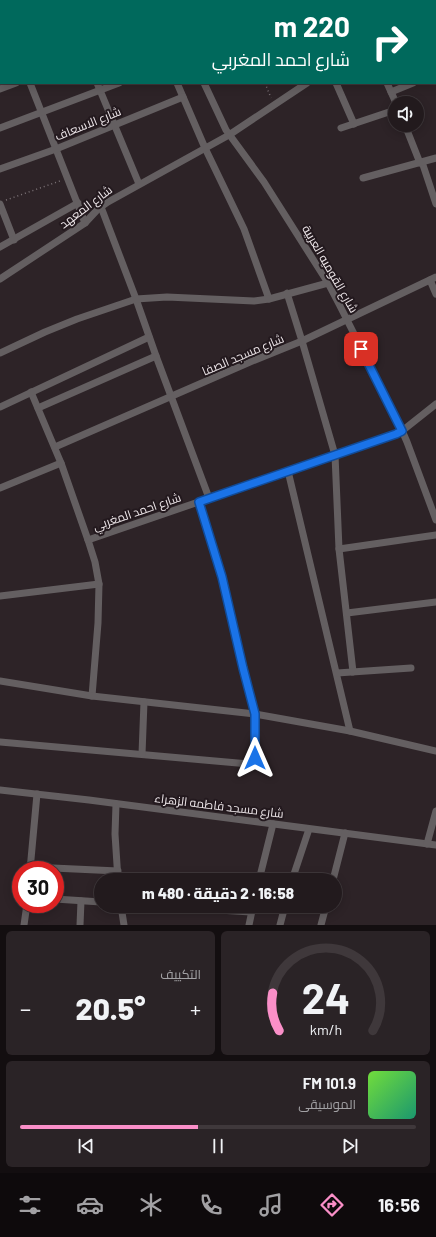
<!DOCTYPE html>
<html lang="ar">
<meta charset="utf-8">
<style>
body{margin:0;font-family:Barlow,Cairo,sans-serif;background:#2a2326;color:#f1f3f6;direction:rtl;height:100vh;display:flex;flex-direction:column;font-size:15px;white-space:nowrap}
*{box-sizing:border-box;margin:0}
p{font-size:13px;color:#a2a1a4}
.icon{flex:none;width:22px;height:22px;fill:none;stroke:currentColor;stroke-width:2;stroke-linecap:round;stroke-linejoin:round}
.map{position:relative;height:925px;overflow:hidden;direction:ltr}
.sheet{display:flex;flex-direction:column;gap:6px;padding:6px;background:#130e10;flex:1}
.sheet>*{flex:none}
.top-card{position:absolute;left:0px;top:0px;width:436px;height:84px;box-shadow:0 2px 10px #0003,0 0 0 1px #3f383b;direction:rtl;background:#00695c;color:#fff;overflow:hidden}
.fabs{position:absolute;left:388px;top:96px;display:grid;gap:8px}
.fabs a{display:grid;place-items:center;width:36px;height:36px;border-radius:50%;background:#221a1d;box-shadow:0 2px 10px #0003,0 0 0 1px #3f383b;font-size:20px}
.speed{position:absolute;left:12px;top:861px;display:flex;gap:8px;font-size:20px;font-weight:700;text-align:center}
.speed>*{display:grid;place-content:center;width:52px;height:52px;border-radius:50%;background:#221a1d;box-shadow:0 2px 10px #0003,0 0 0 1px #3f383b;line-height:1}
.speed .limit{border:6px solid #d22;background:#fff;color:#111}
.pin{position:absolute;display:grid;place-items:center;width:34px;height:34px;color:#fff;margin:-17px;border-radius:8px;box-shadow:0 2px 6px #0006}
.me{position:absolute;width:44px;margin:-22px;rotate:0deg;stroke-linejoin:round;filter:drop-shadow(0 0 3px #0008)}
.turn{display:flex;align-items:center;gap:14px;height:84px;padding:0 20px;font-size:18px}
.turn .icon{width:52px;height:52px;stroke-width:2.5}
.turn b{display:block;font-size:28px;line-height:34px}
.big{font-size:30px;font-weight:800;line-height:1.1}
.sheet .widget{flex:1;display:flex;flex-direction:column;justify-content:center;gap:6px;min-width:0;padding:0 14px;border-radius:6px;background:#2a2326}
.sheet .dial{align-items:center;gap:0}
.dial svg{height:104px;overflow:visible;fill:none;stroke:#3f383b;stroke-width:7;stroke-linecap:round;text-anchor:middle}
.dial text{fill:#f1f3f6;stroke:none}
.song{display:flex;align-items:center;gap:12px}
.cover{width:48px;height:48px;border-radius:6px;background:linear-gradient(135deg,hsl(100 70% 55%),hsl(160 70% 35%))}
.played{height:4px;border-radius:2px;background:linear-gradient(90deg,#fa8fc8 45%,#3f383b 45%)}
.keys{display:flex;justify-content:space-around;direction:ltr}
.heat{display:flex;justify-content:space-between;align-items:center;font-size:22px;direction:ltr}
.sheet .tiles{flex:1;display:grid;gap:6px;grid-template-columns:1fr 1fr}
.widget:last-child{grid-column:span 2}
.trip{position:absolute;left:94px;top:873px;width:248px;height:40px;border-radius:20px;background:#221a1d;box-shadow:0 2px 10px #0003,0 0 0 1px #3f383b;font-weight:800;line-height:40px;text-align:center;direction:rtl}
.menu{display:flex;height:64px;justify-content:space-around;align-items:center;background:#0e0a0c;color:#a2a1a4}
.menu .icon{width:28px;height:28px}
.menu .active{color:#fa8fc8}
.menu b{font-size:18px;color:#f1f3f6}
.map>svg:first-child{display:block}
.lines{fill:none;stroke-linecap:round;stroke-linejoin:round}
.path{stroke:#7c7377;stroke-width:1.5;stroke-dasharray:1 3;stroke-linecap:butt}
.street{stroke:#645f61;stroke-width:7}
.route-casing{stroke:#114b97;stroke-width:10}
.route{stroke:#1a73e8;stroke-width:7}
.labels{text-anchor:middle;stroke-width:4;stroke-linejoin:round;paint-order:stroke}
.street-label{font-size:12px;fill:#efe8eb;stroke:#23191e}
</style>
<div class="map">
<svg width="436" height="925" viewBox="0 0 436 925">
<rect width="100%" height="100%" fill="#2d2327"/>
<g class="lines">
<g class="path">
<path d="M265,83L271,98"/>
<path d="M6,200L60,181"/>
</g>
<g class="street">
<path d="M166,0V1"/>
<path d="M422,0V1"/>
<path d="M125,1L128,0"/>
<path d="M299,1L300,0"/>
<path d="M435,2H436"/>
<path d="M0,47H1"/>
<path d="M435,47L436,50"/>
<path d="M435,74L436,73"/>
<path d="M30,83L85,223"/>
<path d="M97,83L139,184"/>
<path d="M177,83L205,148L244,229L269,299"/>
<path d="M204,83L226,130L264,182L328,283L340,306L397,419L407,442L436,520"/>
<path d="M336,83L354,124"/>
<path d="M387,83L396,103"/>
<path d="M0,89L16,83"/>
<path d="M391,92L413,83"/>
<path d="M405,125L420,163"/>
<path d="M0,128L119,83"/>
<path d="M341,128L395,110"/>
<path d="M422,162L436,204"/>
<path d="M0,169L56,149L183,97"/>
<path d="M363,178L436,158"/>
<path d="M0,204L14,240"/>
<path d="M101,207L136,299L156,356L209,498"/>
<path d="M0,247L78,203"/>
<path d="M0,279L85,223L98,209L108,202L229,135L307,83"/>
<path d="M430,280L436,294"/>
<path d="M287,293L302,341L335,455L339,549L353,672"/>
<path d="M0,353L45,332L77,319L136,299L167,297L254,301L269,299L328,283"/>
<path d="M31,392L61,463L88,540L95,562L99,584L98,623L92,696"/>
<path d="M0,407L149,337"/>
<path d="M38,408L156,356"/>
<path d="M55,447L250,362L302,341L436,277"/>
<path d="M288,471L350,731"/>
<path d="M0,488L61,463"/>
<path d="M88,540L396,434L402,431L436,404"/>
<path d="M339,549L436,535"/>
<path d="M0,596L99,584"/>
<path d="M347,613L436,602"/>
<path d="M337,673L411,668"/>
<path d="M0,681L92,696L255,714L350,731L436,751"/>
<path d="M0,742L249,764L253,762L255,758V714L243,668L222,577L199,502"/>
<path d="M142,754L144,702"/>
<path d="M0,790L89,800L436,845"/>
<path d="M116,804L115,834L118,880"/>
<path d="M427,844L436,811"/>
<path d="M31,867L118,871"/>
<path d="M30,870L37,794"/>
<path d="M259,880L273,824"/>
<path d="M292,880L309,829"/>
<path d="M333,880L345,833"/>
<path d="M55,899L101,902"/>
<path d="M121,906L124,925"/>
<path d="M154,906L251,912"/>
<path d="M24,925L27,904"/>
<path d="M80,925L81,901"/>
<path d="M249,925L253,906"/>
<path d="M280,925L285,906"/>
<path d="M321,925L326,906"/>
</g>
</g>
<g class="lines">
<defs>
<path id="route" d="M255,758V714L243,668L222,577L199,502L396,434L402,431L361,349"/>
</defs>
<use href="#route" class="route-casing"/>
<use href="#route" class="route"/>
</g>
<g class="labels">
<g class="street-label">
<text transform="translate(88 124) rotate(-22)" y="4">شارع الاسعاف</text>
<text transform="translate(86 207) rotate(-37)" y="4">شارع المعهد</text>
<text transform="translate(330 269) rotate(60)" y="4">شارع القوميه العربية</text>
<text transform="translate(243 355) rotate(-23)" y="4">شارع مسجد الصفا</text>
<text transform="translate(137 512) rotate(-19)" y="4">شارع احمد المغربي</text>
<text transform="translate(219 806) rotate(7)" y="4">شارع مسجد فاطمه الزهراء</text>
</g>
</g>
</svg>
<div class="fabs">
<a><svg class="icon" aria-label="sound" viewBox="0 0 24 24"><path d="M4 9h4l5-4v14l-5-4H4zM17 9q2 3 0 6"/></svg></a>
</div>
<div class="speed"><div class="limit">30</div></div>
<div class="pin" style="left:361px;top:349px;background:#d93025"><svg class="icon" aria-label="arrive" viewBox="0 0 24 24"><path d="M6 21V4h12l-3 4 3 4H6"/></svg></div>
<svg class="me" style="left:255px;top:758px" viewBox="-20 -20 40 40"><path d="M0-17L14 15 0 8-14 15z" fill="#1a73e8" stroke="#fff" stroke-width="4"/></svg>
<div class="trip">16:58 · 2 دقيقة · 480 m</div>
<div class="top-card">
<div class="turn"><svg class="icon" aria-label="right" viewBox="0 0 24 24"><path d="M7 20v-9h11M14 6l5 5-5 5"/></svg><div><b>220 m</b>شارع احمد المغربي</div></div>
</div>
</div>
<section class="sheet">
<div class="tiles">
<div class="widget dial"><svg viewBox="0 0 100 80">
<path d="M14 69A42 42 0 1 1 86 69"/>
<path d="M14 69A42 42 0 0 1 9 40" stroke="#fa8fc8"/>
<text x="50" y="56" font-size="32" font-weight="700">24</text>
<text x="50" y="72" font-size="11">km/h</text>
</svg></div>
<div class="widget"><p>التكييف</p>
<div class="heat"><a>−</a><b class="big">20.5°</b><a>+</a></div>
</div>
<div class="widget">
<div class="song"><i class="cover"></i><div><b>101.9 FM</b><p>الموسيقى</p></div></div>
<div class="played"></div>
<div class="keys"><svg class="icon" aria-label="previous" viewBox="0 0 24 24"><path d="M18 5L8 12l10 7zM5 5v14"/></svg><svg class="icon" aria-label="pause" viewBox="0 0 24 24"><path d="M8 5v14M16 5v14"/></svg><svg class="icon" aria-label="next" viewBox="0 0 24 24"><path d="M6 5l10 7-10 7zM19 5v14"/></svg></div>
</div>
</div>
</section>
<nav class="menu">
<b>16:56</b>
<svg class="icon active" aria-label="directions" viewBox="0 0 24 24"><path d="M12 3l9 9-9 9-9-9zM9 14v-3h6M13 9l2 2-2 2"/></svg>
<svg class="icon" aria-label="music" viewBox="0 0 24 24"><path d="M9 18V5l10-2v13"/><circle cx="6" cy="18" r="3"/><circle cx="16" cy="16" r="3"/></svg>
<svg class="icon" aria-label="phone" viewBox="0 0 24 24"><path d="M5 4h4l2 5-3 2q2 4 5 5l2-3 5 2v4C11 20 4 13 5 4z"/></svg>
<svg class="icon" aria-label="climate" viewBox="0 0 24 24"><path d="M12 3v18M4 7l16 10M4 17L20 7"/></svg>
<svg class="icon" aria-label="car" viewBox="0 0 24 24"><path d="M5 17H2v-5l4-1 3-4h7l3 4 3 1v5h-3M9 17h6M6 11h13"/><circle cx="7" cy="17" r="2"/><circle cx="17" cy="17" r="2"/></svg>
<svg class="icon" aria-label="filters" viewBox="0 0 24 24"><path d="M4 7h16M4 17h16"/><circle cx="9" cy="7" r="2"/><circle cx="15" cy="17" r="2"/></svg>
</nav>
